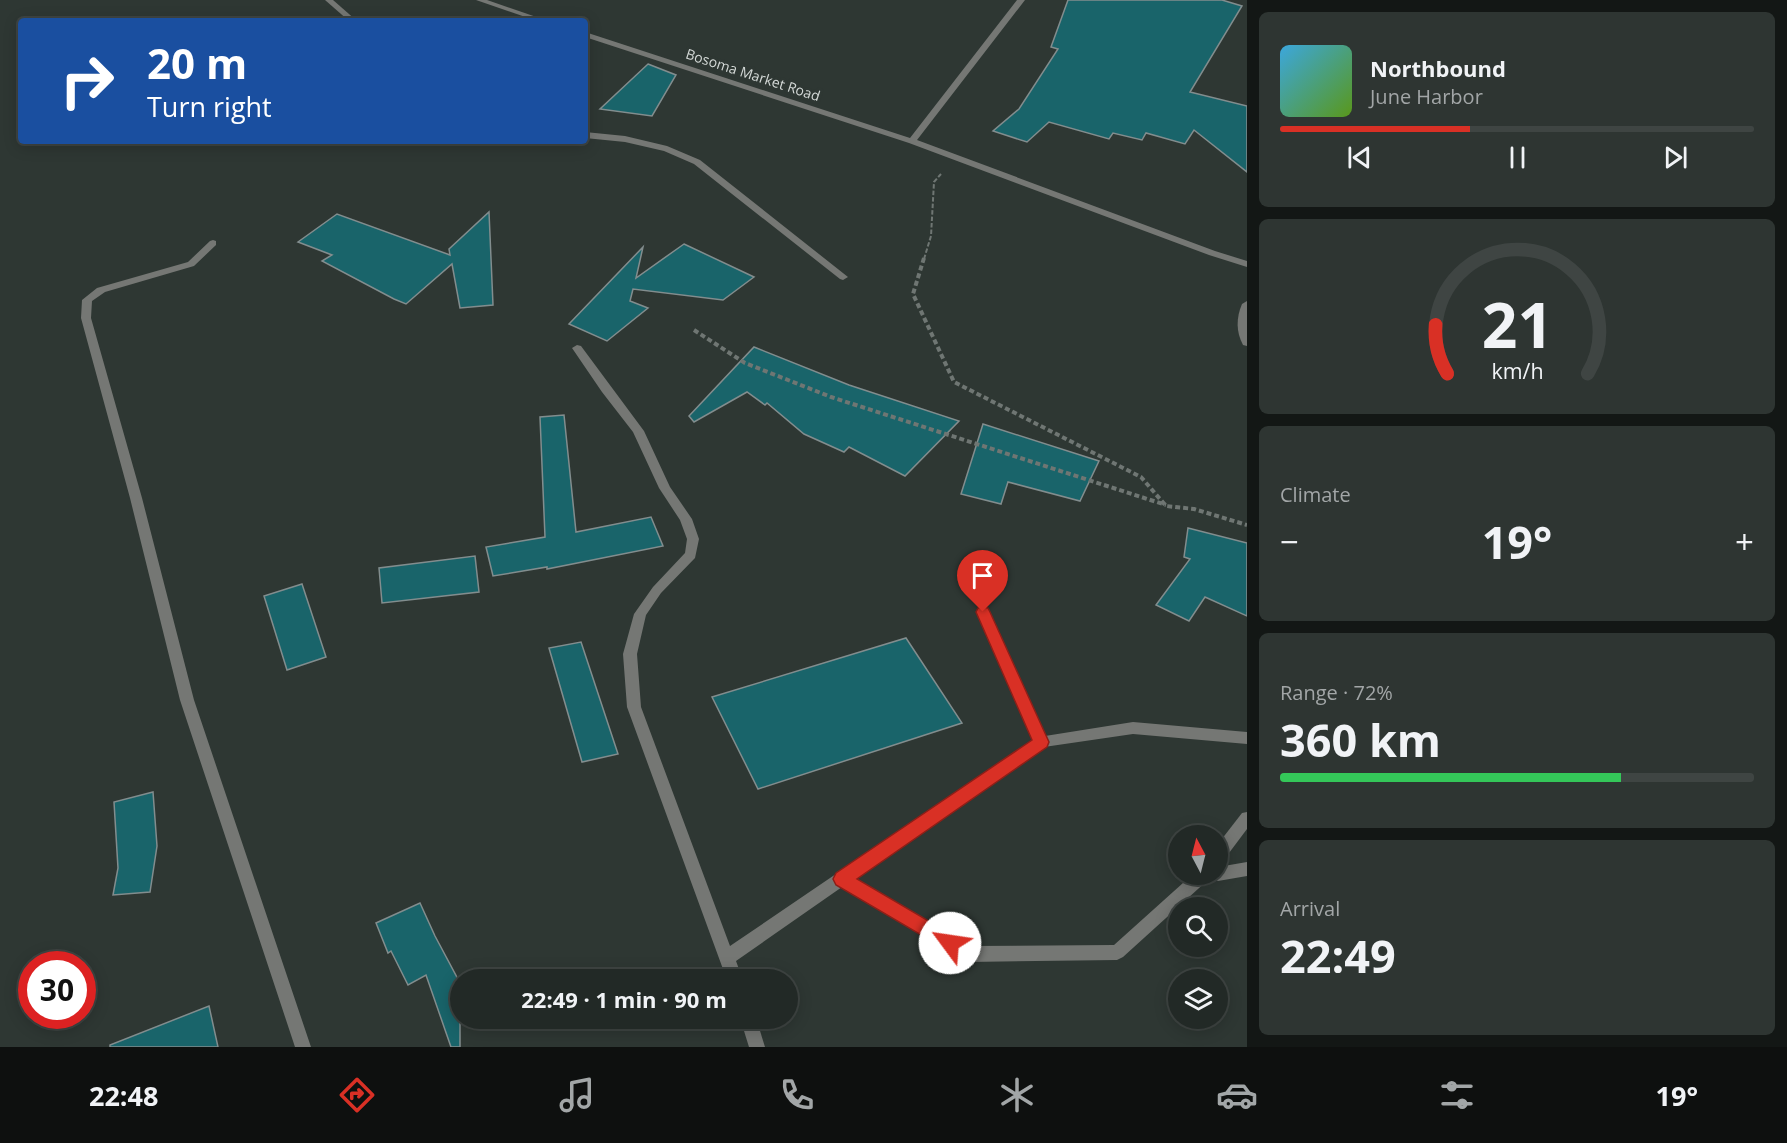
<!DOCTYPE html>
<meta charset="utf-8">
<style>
body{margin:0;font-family:"Open Sans",sans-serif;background:#2e3532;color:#f1f3f6;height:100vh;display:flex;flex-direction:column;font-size:22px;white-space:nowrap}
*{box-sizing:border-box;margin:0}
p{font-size:20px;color:#a2a6a7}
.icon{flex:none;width:33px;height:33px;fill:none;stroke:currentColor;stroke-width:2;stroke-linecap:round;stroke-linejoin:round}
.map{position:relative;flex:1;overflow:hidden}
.panel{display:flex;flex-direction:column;gap:12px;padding:12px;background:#131715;width:540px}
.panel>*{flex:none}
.guide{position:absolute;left:18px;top:18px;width:570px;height:126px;border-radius:6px;box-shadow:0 3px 15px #0003,0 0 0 2px #3f4543;background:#1a4fa0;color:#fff;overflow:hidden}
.needle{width:39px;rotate:353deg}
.tools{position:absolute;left:1168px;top:825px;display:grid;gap:12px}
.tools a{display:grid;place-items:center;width:60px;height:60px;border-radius:50%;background:#222926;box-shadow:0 3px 15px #0003,0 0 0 2px #3f4543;font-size:30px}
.speed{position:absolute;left:18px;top:951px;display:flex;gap:12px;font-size:30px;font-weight:700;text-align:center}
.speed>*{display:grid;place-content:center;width:78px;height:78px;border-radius:50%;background:#222926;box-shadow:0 3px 15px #0003,0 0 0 2px #3f4543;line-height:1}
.speed .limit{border:9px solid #d22;background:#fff;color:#111}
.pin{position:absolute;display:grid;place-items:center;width:51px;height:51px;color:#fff;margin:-62px -26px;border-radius:50% 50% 50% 0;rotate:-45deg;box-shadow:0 0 6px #0007}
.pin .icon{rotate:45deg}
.me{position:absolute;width:66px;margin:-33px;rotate:301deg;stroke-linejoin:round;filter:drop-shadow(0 0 4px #0008)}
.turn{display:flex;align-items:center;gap:21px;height:126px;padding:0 30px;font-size:27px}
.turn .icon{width:78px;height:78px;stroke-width:2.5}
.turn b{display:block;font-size:42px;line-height:51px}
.big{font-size:45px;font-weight:700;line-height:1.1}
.panel .widget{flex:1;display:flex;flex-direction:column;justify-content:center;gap:9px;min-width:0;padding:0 21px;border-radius:9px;background:#2e3532}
.panel .dial{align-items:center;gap:0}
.dial svg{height:156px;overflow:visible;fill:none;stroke:#3f4543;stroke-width:7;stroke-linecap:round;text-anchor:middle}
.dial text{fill:#f1f3f6;stroke:none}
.song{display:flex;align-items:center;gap:18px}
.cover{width:72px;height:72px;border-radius:9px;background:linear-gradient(135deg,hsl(200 70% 55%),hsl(90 70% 35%))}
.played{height:6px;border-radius:3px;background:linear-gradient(90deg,#d93025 40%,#3f4543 40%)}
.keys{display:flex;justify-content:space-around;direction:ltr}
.heat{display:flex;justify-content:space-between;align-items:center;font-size:33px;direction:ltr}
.charge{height:9px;border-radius:4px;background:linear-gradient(90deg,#34c759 72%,#3f4543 0)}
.trip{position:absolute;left:450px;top:969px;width:348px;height:60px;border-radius:30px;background:#222926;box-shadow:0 3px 15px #0003,0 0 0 2px #3f4543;font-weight:700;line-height:60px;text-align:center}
.menu{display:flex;height:96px;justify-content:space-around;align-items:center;background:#0e100f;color:#a2a6a7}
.menu .icon{width:42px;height:42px}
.menu .active{color:#d93025}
.menu b{font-size:27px;color:#f1f3f6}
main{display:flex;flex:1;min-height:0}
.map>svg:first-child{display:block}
.building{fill:#19646a;stroke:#828d8e;stroke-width:1.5}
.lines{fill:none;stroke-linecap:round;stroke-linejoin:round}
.path-far1{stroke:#6f7673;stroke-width:2;stroke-dasharray:4.5 2;stroke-linecap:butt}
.path{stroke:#6f7673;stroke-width:4;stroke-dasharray:5 3;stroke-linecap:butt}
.minor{fill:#757774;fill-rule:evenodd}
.route{fill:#d93025;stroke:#8d1f18;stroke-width:1.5}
.labels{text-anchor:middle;stroke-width:6;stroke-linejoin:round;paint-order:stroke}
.far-street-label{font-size:14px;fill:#d4d9d7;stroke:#2e3733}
</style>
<main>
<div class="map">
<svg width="1247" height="1047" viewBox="0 0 1247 1047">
<rect width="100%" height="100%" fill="#2e3733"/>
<g class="building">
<path d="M1068,0H1222L1242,6L1190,92L1247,106V172L1194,130L1185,144L1146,133L1142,140L1113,133L1109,139L1049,122L1027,142L993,131L1019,109L1058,49L1051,47Z"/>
<path d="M648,64L676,75L652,116L600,109Z"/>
<path d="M489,212L493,305L460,308L452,264L406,304L394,299L322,261L332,255L298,242L337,214L450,255L449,249Z"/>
<path d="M684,244L754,277L723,300L633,289L630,301L648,308L607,341L569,324L643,247L636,278Z"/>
<path d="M754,347L849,385L959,421L905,476L849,447L844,452L804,434L767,403L765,405L747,392L694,422L689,416Z"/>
<path d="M564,415L576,532L651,517L663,546L547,569V567L493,576L486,547L545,537L540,417Z"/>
<path d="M983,424L1099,461L1080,501L1008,482L1001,504L961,494Z"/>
<path d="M1188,528L1247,543V616L1205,597L1189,621L1156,605L1190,559L1184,557Z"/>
<path d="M475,556L479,592L382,603L379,568Z"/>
<path d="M302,584L326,657L287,670L264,596Z"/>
<path d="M906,638L962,723L758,789L712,697Z"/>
<path d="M581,642L618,754L582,762L549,648Z"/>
<path d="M153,792L157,846L150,892L113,895L118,868L114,802Z"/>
<path d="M420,903L435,936L460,983V1047H451L426,975L408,985L391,951L388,953L376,923Z"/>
<path d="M209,1006L218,1047H110V1045Z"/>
</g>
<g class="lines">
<path class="path-far1" d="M924,259L931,236L934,182L941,174"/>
<g class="path">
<path d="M924,258L913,294L954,382L1141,477L1166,506L1194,509L1247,525"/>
<path d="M694,330L745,363L831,397L1166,505"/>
</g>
<g class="minor">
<path d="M325,0H333L357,21H349Z"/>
<path d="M476,0H487L548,21H537Z"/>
<path d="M1017,0H1025L917,140L1215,251L1247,261V267L1209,255L909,143L585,37V32L910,138Z"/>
<path d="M585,132L625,136L667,146L700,160L848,277L843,280L840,279L694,164L664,151L625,142L585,138Z"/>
<path d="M213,240L216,241V245L194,266L105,292L92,301L91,318L142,498L194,700L311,1047H295L180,700L130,498L81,318L82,300L97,288L188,262L210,241Z"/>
<path d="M1247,301V346L1243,345C1236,332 1236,318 1242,304Z"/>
<path d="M577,345L581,346L644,431L670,487L692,519L699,539L695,558L661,593L646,615L637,654L641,707L730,946L1033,740L977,612L978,609H988L989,612L1045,736L1133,722L1247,732V744L1133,734L1044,747L855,878L970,946L1114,945L1193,874H1218V867L1247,862V876L1218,881L1213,879L1211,875L1209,879L1123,957L1117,960L968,962L842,887L736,961L743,980H727L627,707L623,654L634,614L653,587L685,553L687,539L680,520L659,488L633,432L602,392L572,348Z"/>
<path d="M1247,812V829L1223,861L1218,863V844L1242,813Z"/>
<path d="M740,1018H756L765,1047H749Z"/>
</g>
</g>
<path class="route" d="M983,607L988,608L990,612L1049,742L1047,747L857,879L956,937L959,943L956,949L950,952L836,885L833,879L836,873L1032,740L976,612L978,608Z"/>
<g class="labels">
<g class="far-street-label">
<text transform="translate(753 75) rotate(18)" y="5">Bosoma Market Road</text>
</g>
</g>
</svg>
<div class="tools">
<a><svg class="needle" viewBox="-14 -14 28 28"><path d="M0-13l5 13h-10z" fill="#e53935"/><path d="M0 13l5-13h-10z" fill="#a2a6a7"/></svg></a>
<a><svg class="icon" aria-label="search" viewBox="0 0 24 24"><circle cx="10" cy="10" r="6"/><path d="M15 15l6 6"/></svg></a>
<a><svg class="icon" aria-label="layers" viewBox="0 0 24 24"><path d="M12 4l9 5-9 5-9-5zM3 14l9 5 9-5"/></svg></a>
</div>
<div class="speed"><div class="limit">30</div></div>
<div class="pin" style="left:983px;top:612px;background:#d93025"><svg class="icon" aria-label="arrive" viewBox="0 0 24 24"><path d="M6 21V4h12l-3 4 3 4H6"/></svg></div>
<svg class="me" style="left:950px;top:943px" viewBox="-20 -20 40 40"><circle r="19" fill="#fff"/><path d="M0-13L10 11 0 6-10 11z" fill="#d93025"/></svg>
<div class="trip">22:49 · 1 min · 90 m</div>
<div class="guide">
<div class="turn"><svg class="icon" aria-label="right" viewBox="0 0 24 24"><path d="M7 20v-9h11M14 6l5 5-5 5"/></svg><div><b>20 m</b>Turn right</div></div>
</div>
</div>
<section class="panel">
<div class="widget">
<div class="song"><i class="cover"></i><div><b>Northbound</b><p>June Harbor</p></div></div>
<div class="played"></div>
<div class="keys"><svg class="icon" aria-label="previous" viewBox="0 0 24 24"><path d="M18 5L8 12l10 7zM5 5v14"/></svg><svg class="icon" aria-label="pause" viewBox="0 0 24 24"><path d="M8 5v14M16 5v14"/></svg><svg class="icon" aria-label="next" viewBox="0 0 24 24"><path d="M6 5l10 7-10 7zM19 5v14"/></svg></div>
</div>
<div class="widget dial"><svg viewBox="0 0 100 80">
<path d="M14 69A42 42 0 1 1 86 69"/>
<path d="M14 69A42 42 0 0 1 8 44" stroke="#d93025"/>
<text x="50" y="56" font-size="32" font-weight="700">21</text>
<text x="50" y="72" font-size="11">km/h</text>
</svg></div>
<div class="widget"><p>Climate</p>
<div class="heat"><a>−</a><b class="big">19°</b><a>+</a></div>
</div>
<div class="widget"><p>Range · 72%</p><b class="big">360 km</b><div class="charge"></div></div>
<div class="widget"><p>Arrival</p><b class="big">22:49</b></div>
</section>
</main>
<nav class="menu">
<b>22:48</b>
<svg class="icon active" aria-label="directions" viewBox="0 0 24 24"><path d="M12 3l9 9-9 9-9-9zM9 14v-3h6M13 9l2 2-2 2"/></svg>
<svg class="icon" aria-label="music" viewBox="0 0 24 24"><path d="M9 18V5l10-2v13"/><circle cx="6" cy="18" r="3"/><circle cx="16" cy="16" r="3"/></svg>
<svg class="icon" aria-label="phone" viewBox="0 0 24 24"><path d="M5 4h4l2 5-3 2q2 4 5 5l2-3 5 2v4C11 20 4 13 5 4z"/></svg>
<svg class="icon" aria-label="climate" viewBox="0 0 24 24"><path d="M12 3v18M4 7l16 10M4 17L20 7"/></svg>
<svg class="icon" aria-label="car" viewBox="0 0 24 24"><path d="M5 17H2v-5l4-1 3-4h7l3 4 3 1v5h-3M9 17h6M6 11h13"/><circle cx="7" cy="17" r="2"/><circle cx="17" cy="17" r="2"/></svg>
<svg class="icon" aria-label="filters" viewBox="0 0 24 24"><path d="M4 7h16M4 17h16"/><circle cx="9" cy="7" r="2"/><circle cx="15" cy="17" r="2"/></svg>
<b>19°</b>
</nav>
